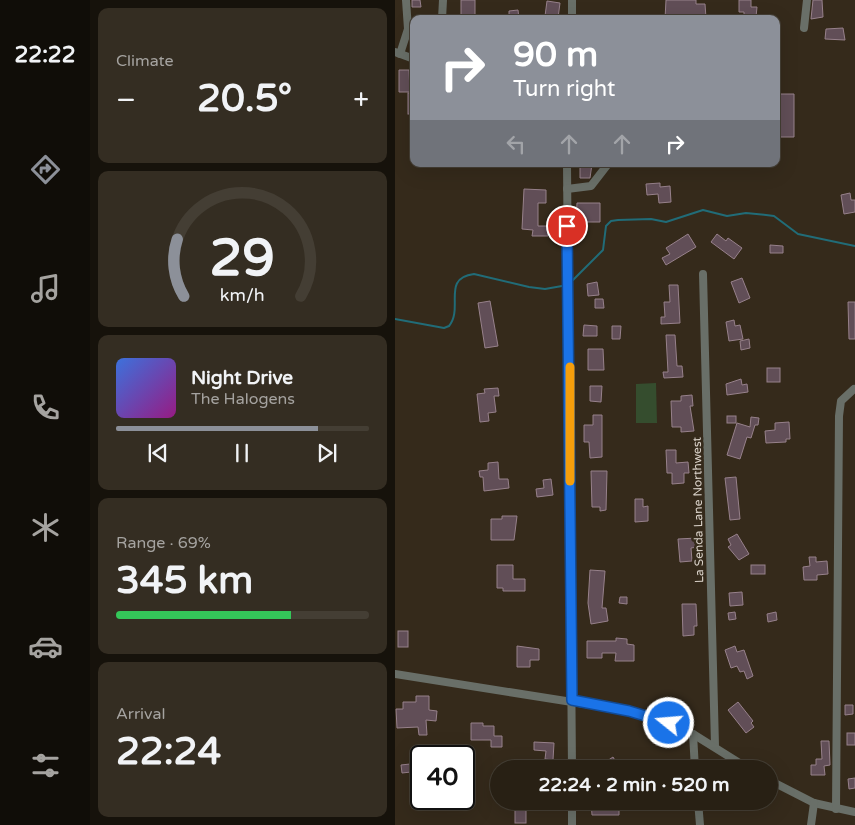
<!DOCTYPE html>
<meta charset="utf-8">
<style>
body{margin:0;font-family:"Varela Round",sans-serif;background:#342d22;color:#f1f3f6;height:100vh;display:flex;flex-direction:column;font-size:19px;white-space:nowrap}
*{box-sizing:border-box;margin:0}
p{font-size:16px;color:#a5a3a0}
.icon{flex:none;width:28px;height:28px;fill:none;stroke:currentColor;stroke-width:2;stroke-linecap:round;stroke-linejoin:round}
.map{position:relative;flex:1;overflow:hidden}
.drawer{display:flex;flex-direction:column;gap:8px;padding:8px;background:#16120b;width:305px}
.drawer>*{flex:none}
.banner{position:absolute;left:15px;top:15px;width:370px;height:152px;border-radius:10px;box-shadow:0 5px 20px #0002,0 0 0 1px #443e34;background:#8c9099;color:#fff;overflow:hidden}
.speed{position:absolute;left:15px;top:745px;display:flex;gap:10px;font-size:25px;font-weight:700;text-align:center}
.speed>*{display:grid;place-content:center;width:65px;height:65px;border-radius:50%;background:#282014;box-shadow:0 5px 20px #0002,0 0 0 1px #443e34;line-height:1}
.speed .limit{border:2px solid #111;border-radius:8px;background:#fff;color:#111}
.pin{position:absolute;display:grid;place-items:center;width:42px;height:42px;color:#fff;margin:-21px;border:2px solid #fff;border-radius:50%;box-shadow:0 1px 5px #0007}
.me{position:absolute;width:55px;margin:-28px;rotate:287deg;stroke-linejoin:round;filter:drop-shadow(0 0 4px #0008)}
.turn{display:flex;align-items:center;gap:18px;height:105px;padding:0 20px;font-size:22px}
.turn .icon{width:65px;height:65px;stroke-width:2.5}
.turn b{display:block;font-size:35px;line-height:42px}
.lanes{display:flex;align-items:center;height:48px;padding:0 20px;background:#0003;justify-content:center;gap:25px;direction:ltr}
.lanes .off{opacity:.35}
.big{font-size:38px;font-weight:700;line-height:1.1}
.drawer .widget{flex:1;display:flex;flex-direction:column;justify-content:center;gap:8px;min-width:0;padding:0 18px;border-radius:10px;background:#342d22}
.drawer .dial{align-items:center;gap:0}
.dial svg{height:130px;overflow:visible;fill:none;stroke:#443e34;stroke-width:7;stroke-linecap:round;text-anchor:middle}
.dial text{fill:#f1f3f6;stroke:none}
.song{display:flex;align-items:center;gap:15px}
.cover{width:60px;height:60px;border-radius:8px;background:linear-gradient(135deg,hsl(220 70% 55%),hsl(310 70% 35%))}
.played{height:5px;border-radius:2px;background:linear-gradient(90deg,#8c9099 80%,#443e34 80%)}
.keys{display:flex;justify-content:space-around;direction:ltr}
.heat{display:flex;justify-content:space-between;align-items:center;font-size:28px;direction:ltr}
.charge{height:8px;border-radius:4px;background:linear-gradient(90deg,#34c759 69%,#443e34 0)}
.trip{position:absolute;left:95px;top:760px;width:288px;height:50px;border-radius:25px;background:#282014;box-shadow:0 5px 20px #0002,0 0 0 1px #443e34;font-weight:700;line-height:50px;text-align:center}
main{display:flex;flex:1;min-height:0}
.tabs{display:flex;flex-direction:column;width:90px;justify-content:space-around;align-items:center;background:#100d08;color:#a5a3a0}
.tabs .icon{width:35px;height:35px}
.tabs .active{color:#8c9099}
.tabs b{font-size:22px;color:#f1f3f6}
.map>svg:first-child{display:block}
.green{fill:#354d2e}
.lines{fill:none;stroke-linecap:round;stroke-linejoin:round}
.stream{stroke:#216c78;stroke-width:2}
.building{fill:#614e57;stroke:#97818b}
.minor{stroke:#696f68;stroke-width:8}
.route-casing{stroke:#114b97;stroke-width:12}
.route{stroke:#1a73e8;stroke-width:9}
.slow{stroke:#f59e0b;stroke-width:9}
.labels{text-anchor:middle;stroke-width:5;stroke-linejoin:round;paint-order:stroke}
.street-label{font-size:12px;fill:#d9d1c8;stroke:#352a1b}
</style>
<main>
<nav class="tabs">
<b>22:22</b>
<svg class="icon active" aria-label="directions" viewBox="0 0 24 24"><path d="M12 3l9 9-9 9-9-9zM9 14v-3h6M13 9l2 2-2 2"/></svg>
<svg class="icon" aria-label="music" viewBox="0 0 24 24"><path d="M9 18V5l10-2v13"/><circle cx="6" cy="18" r="3"/><circle cx="16" cy="16" r="3"/></svg>
<svg class="icon" aria-label="phone" viewBox="0 0 24 24"><path d="M5 4h4l2 5-3 2q2 4 5 5l2-3 5 2v4C11 20 4 13 5 4z"/></svg>
<svg class="icon" aria-label="climate" viewBox="0 0 24 24"><path d="M12 3v18M4 7l16 10M4 17L20 7"/></svg>
<svg class="icon" aria-label="car" viewBox="0 0 24 24"><path d="M5 17H2v-5l4-1 3-4h7l3 4 3 1v5h-3M9 17h6M6 11h13"/><circle cx="7" cy="17" r="2"/><circle cx="17" cy="17" r="2"/></svg>
<svg class="icon" aria-label="filters" viewBox="0 0 24 24"><path d="M4 7h16M4 17h16"/><circle cx="9" cy="7" r="2"/><circle cx="15" cy="17" r="2"/></svg>
</nav>
<section class="drawer">
<div class="widget"><p>Climate</p>
<div class="heat"><a>−</a><b class="big">20.5°</b><a>+</a></div>
</div>
<div class="widget dial"><svg viewBox="0 0 100 80">
<path d="M14 69A42 42 0 1 1 86 69"/>
<path d="M14 69A42 42 0 0 1 10 34" stroke="#8c9099"/>
<text x="50" y="56" font-size="32" font-weight="700">29</text>
<text x="50" y="72" font-size="11">km/h</text>
</svg></div>
<div class="widget">
<div class="song"><i class="cover"></i><div><b>Night Drive</b><p>The Halogens</p></div></div>
<div class="played"></div>
<div class="keys"><svg class="icon" aria-label="previous" viewBox="0 0 24 24"><path d="M18 5L8 12l10 7zM5 5v14"/></svg><svg class="icon" aria-label="pause" viewBox="0 0 24 24"><path d="M8 5v14M16 5v14"/></svg><svg class="icon" aria-label="next" viewBox="0 0 24 24"><path d="M6 5l10 7-10 7zM19 5v14"/></svg></div>
</div>
<div class="widget"><p>Range · 69%</p><b class="big">345 km</b><div class="charge"></div></div>
<div class="widget"><p>Arrival</p><b class="big">22:24</b></div>
</section>
<div class="map">
<svg width="460" height="825" viewBox="0 0 460 825">
<rect width="100%" height="100%" fill="#352a1b"/>
<path class="green" d="M261,383L262,423H241V384Z"/>
<g class="lines">
<g class="stream">
<path d="M178,280L208,250L211,226L216,221L223,220L256,219L271,222L308,210L332,216L351,213L371,215L379,216L403,234L460,246"/>
<path d="M0,319L49,328L54,326C69,308 46,278 79,274L134,287L150,289L167,286"/>
</g>
</g>
<g class="building">
<path d="M17,0H25L26,7H17Z"/>
<rect x="66" y="0" width="14" height="19"/>
<path d="M271,0H301V4H310L311,18L270,19Z"/>
<path d="M344,0H356V7H362L361,17H349V12H344Z"/>
<path d="M418,0H427L428,17L416,19Z"/>
<path d="M152,1L165,3L163,18L150,16Z"/>
<path d="M123,10L124,19H114V11Z"/>
<path d="M448,28L450,40L430,39L431,29Z"/>
<path d="M4,70H14L15,92H4Z"/>
<rect x="13" y="93" width="6" height="21"/>
<path d="M381,94H399V137H384Z"/>
<path d="M185,164H197L195,178H185Z"/>
<path d="M265,183V187L275,186L276,202L264,203L263,194L252,195L251,184Z"/>
<path d="M129,189L151,190V203H143V226H153V236H137L138,230L127,229Z"/>
<path d="M455,193L456,200H460V212L449,214L446,195Z"/>
<path d="M182,203H205V222H181Z"/>
<path d="M293,234L301,247L271,265L267,258L275,254L271,248Z"/>
<path d="M322,234L331,241L333,238L347,248L339,259L316,242Z"/>
<path d="M375,245L388,246V253H375Z"/>
<path d="M347,278L355,298L344,303L336,282Z"/>
<path d="M202,282L204,295L193,296L192,284Z"/>
<path d="M274,285H283L285,323L266,324V317H270L269,302H275Z"/>
<path d="M200,299H208L209,308H200Z"/>
<path d="M95,301L103,346L90,348L83,303Z"/>
<path d="M453,302H460V339H454Z"/>
<path d="M339,320L340,326L345,325L348,339L334,341L331,322Z"/>
<path d="M189,325L202,326V336H188Z"/>
<path d="M217,326H226L225,339H217Z"/>
<path d="M271,335H280L282,366H287L288,377L269,378L268,372H273Z"/>
<path d="M354,339L355,348L346,350L345,341Z"/>
<path d="M193,349H208L209,370H193Z"/>
<rect x="372" y="368" width="13" height="14"/>
<path d="M346,379L347,385L352,384L353,392L332,395L331,384Z"/>
<path d="M195,386H207L206,402L195,401Z"/>
<path d="M103,388L104,396H99L101,412L93,413L94,421L85,422L82,394L90,393L89,389Z"/>
<path d="M297,395L298,406H295L299,431L286,432V427H277L276,401H286V396Z"/>
<path d="M198,415H207V457L195,458L194,442H189V425H198Z"/>
<rect x="332" y="416" width="9" height="7"/>
<path d="M356,417L364,418L363,425H360L356,438L352,437L345,459L332,455L342,423L355,427Z"/>
<path d="M394,422L395,439H391V442L371,443L370,431L380,430V423Z"/>
<path d="M271,450H281V463L293,462L294,473H289V483L277,484V473H272Z"/>
<path d="M103,462L104,479H113L114,488L89,491L88,477H85L84,471L93,470V463Z"/>
<path d="M196,471H212L211,510L205,511V507H197Z"/>
<path d="M341,477L345,519L335,520L330,478Z"/>
<path d="M156,479L158,495L142,497L141,489L149,488L148,480Z"/>
<path d="M240,499H248V507L253,506V521L240,522Z"/>
<path d="M107,516H122L119,540H96V519H107Z"/>
<path d="M342,534L354,554L344,560L333,547L336,545L333,539Z"/>
<path d="M302,538L303,547L296,548L297,561L285,562L283,539Z"/>
<path d="M414,557H421V562L432,561L433,574L422,575V580H409L408,567L415,566Z"/>
<path d="M102,565H118V579H130V591H108V588H102Z"/>
<rect x="356" y="565" width="14" height="9"/>
<path d="M195,570L210,571L207,608H211L213,621L196,624L193,603Z"/>
<path d="M347,592L348,605L335,606L334,593Z"/>
<path d="M225,597H232V604L224,603Z"/>
<path d="M287,604H301L302,626H299V635L288,636Z"/>
<path d="M340,612L341,619L334,620L333,613Z"/>
<path d="M381,612L382,620L373,622L372,614Z"/>
<rect x="3" y="631" width="10" height="16"/>
<path d="M221,638L232,639V644L239,645V661H220L221,653H207V658H192V641H221Z"/>
<path d="M122,646L144,649V660H135V667H122Z"/>
<path d="M340,646L342,652L349,650L358,676L352,679L349,671L345,672L342,666L336,668L330,650Z"/>
<path d="M21,696H34V710L42,711L41,721L31,720L32,735H24L23,727L2,728L1,709H8V702H21Z"/>
<path d="M343,702L358,721L356,723L359,727L351,733L333,710Z"/>
<path d="M450,705H458V714L450,715Z"/>
<path d="M76,723H88V726H99V736H107V747H96V740H76Z"/>
<rect x="452" y="733" width="8" height="12"/>
<path d="M426,741H434L435,765L429,766L430,775H416V765H421V759H427Z"/>
<path d="M139,742L159,743L158,760L150,759L151,751L139,750Z"/>
<rect x="18" y="752" width="7" height="8"/>
<path d="M218,757L225,769H199V765L207,760L209,763Z"/>
<path d="M15,764L16,772L7,773L6,765Z"/>
<path d="M460,778V788L454,789L453,779Z"/>
<path d="M209,801L210,807L224,808V815H197L196,802Z"/>
<rect x="120" y="809" width="11" height="14"/>
</g>
<g class="lines">
<g class="minor">
<path d="M47,19L48,0"/>
<path d="M177,19V0"/>
<path d="M409,28L412,0"/>
<path d="M0,52L19,59"/>
<path d="M5,54L13,29L11,0"/>
<path d="M172,164L177,769"/>
<path d="M172,189L196,186L213,164"/>
<path d="M308,274L320,746"/>
<path d="M0,674L234,711L274,723L298,734L354,769"/>
<path d="M298,734L300,769"/>
<path d="M374,780L419,803L460,812"/>
<path d="M303,801L305,825"/>
<path d="M441,809L444,416L446,401L459,389"/>
<path d="M177,825V801"/>
<path d="M416,825L419,803"/>
</g>
</g>
<g class="lines">
<defs>
<path id="route" d="M172,226L177,700L234,711L274,723"/>
</defs>
<use href="#route" class="route-casing"/>
<use href="#route" class="route"/>
<path class="slow" d="M175,367V481"/>
</g>
<g class="labels">
<g class="street-label">
<text transform="translate(303 510) rotate(-91)" y="4">La Senda Lane Northwest</text>
</g>
</g>
</svg>
<div class="speed"><div class="limit">40</div></div>
<div class="pin" style="left:172px;top:226px;background:#d93025"><svg class="icon" aria-label="arrive" viewBox="0 0 24 24"><path d="M6 21V4h12l-3 4 3 4H6"/></svg></div>
<svg class="me" style="left:274px;top:723px" viewBox="-20 -20 40 40"><circle r="17" fill="#1a73e8" stroke="#fff" stroke-width="3"/><path d="M0-11L8 9 0 5-8 9z" fill="#fff"/></svg>
<div class="trip">22:24 · 2 min · 520 m</div>
<div class="banner">
<div class="turn"><svg class="icon" aria-label="right" viewBox="0 0 24 24"><path d="M7 20v-9h11M14 6l5 5-5 5"/></svg><div><b>90 m</b>Turn right</div></div>
<div class="lanes"><svg class="icon off" aria-label="left" viewBox="0 0 24 24"><path d="M17 20v-9H6M10 6l-5 5 5 5"/></svg><svg class="icon off" aria-label="ahead" viewBox="0 0 24 24"><path d="M12 20V5M6 11l6-6 6 6"/></svg><svg class="icon off" aria-label="ahead" viewBox="0 0 24 24"><path d="M12 20V5M6 11l6-6 6 6"/></svg><svg class="icon" aria-label="right" viewBox="0 0 24 24"><path d="M7 20v-9h11M14 6l5 5-5 5"/></svg></div>
</div>
</div>
</main>
